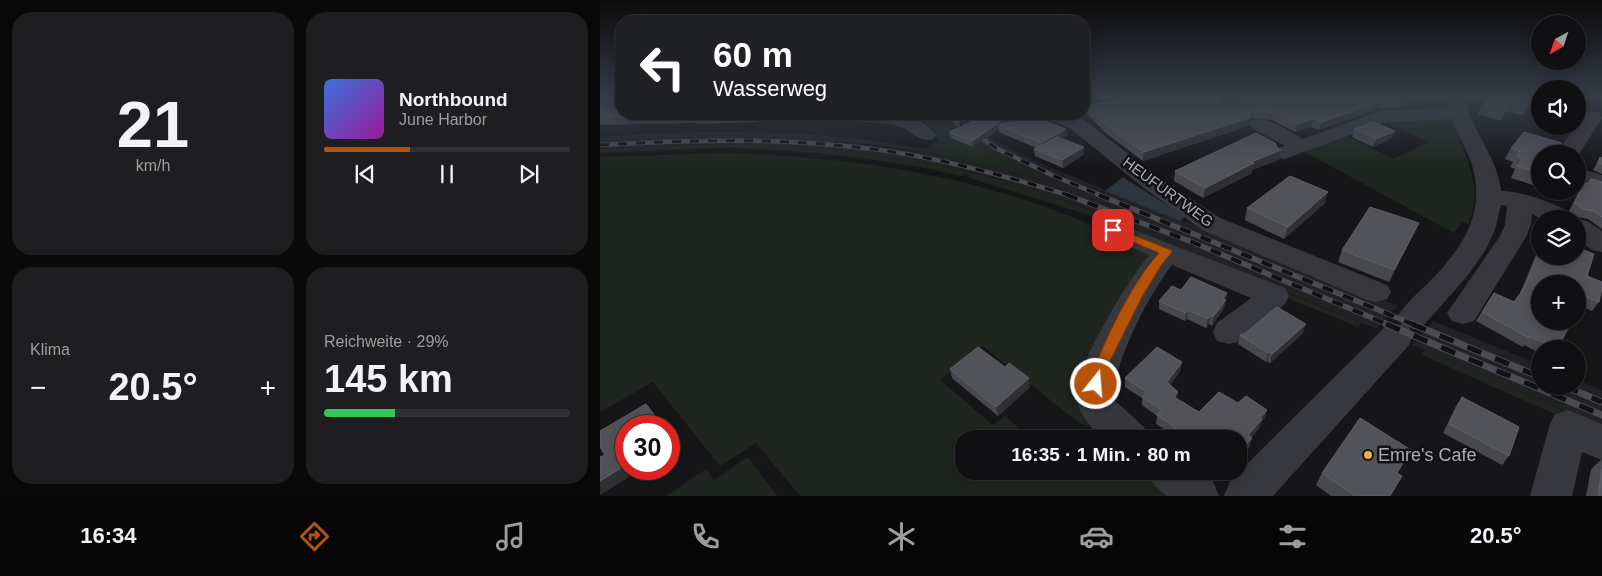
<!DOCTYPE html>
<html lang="de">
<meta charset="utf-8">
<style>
body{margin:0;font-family:Helvetica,sans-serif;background:#1e1e20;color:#f1f3f6;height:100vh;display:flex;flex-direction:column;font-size:19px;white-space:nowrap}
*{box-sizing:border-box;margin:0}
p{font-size:16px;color:#9c9d9f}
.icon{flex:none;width:28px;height:28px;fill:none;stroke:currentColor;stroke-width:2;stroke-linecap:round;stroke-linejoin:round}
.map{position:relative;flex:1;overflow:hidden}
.details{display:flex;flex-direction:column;gap:12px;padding:12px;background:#09090a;width:600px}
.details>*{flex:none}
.banner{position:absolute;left:15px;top:15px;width:475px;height:105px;border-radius:20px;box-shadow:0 2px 12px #0003,0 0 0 1px #303032;background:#202124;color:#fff;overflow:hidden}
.needle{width:32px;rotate:220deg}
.buttons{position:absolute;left:931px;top:15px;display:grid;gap:10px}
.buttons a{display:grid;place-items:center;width:55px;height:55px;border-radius:50%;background:#101012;box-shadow:0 2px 12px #0003,0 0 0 1px #303032;font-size:25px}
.speed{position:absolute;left:15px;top:415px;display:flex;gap:10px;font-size:25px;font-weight:700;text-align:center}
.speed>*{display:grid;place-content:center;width:65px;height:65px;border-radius:50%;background:#101012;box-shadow:0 2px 12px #0003,0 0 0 1px #303032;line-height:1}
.speed .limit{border:8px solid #d22;background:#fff;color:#111}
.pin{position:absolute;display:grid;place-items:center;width:42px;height:42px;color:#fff;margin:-21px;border-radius:10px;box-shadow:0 2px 8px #0006}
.me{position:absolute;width:55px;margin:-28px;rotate:17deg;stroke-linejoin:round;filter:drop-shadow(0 0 4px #0008)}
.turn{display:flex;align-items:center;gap:18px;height:105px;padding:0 15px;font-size:22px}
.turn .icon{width:65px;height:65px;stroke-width:2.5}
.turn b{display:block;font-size:35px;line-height:42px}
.big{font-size:38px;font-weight:600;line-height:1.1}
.details .widget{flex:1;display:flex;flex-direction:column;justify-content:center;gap:8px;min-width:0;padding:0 18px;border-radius:20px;background:#1e1e20}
.details .dial{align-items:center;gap:0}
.dial b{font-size:65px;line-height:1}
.song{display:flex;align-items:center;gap:15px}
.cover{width:60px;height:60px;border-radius:8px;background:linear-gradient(135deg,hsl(220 70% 55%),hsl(300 70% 35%))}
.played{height:5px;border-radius:2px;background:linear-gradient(90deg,#b45309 35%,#303032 35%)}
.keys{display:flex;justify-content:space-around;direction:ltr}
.heat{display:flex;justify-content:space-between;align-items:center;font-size:28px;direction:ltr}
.charge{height:8px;border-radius:4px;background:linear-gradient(90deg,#34c759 29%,#303032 0)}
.details .tiles{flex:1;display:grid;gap:12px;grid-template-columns:repeat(2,1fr)}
.trip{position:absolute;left:355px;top:430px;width:292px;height:50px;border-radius:20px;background:#101012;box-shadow:0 2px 12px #0003,0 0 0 1px #303032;font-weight:600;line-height:50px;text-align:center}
.tab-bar{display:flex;height:80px;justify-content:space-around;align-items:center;background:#060607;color:#9c9d9f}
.tab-bar .icon{width:35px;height:35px}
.tab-bar .current{color:#b45309}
.tab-bar b{font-size:22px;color:#f1f3f6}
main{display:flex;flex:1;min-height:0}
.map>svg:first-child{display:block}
.built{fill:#222225}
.green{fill:#1e261f}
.water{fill:#2c353c}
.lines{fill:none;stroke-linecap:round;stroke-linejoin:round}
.minor{fill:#37383d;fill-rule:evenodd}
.rail-far2-casing{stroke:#4a4c52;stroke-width:4.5}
.rail-far1-casing{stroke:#4a4c52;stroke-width:5.5}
.rail-casing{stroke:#4a4c52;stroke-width:7}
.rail-far2{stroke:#111113;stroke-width:3;stroke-dasharray:9;stroke-linecap:butt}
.rail-far1{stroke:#111113;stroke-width:4;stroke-dasharray:11;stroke-linecap:butt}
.rail{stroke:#111113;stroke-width:5;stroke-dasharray:15;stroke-linecap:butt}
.wall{fill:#47494d}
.shaded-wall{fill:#2f3033}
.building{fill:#525359;stroke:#5f6168}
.route{fill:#b45309;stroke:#753606}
.poi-dot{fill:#f2b134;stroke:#111113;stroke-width:2}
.labels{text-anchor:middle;stroke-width:5;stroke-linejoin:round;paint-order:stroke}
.street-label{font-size:15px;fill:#a8adb8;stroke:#111113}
.near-poi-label{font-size:18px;fill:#a8adb8;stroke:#111113;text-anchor:start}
</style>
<main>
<section class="details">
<div class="tiles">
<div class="widget dial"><b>21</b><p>km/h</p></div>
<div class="widget">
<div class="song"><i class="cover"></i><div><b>Northbound</b><p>June Harbor</p></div></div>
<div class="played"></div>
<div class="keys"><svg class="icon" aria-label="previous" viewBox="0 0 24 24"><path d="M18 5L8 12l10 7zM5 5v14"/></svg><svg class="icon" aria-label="pause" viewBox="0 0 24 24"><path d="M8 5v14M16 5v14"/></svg><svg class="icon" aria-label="next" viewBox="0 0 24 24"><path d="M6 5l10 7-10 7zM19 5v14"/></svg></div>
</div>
<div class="widget"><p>Klima</p>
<div class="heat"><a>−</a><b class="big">20.5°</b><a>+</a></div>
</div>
<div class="widget"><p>Reichweite · 29%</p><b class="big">145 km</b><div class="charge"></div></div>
</div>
</section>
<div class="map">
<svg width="1002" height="496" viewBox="0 0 1002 496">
<rect width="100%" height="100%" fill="#161618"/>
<g class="built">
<path d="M333,114H354L395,141L441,164L798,306L776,329L478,205L396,178L333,164L251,151L170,145L98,144L0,149V142L77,137H162L224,140L334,154L377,163L452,183L379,146Z"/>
<path d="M833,321L940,365V386H978V380L1002,390V427L812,345Z"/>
</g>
<g class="green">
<path d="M335,115L379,146L456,184C406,170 356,157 304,149C203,134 101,135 0,142V137C109,129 218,129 326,149L338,140L323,118Z"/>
<path d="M852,118C860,146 877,171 874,201C874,209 870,217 869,224L862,222L854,233L701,150L742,134L794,159L828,142L780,120Z"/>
<path d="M118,144C222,145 325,157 424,187C457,197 488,210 520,222C601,254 680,291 761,323L758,327L482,213L367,177L368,175L364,174L362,176C287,159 212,151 135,148L136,147L0,153V149Z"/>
<path d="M126,153C235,156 341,170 443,206C478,219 512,234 545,248L553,254L491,425L487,426L479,423L383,346L340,380L393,425L405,416L431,439H364V471H554L583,496H200L156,443L120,466L53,382L0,412V157Z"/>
<path d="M824,350L1002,427V435L822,355Z"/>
<path d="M148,457L177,496H66L106,469L114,480Z"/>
</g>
<path class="water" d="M523,177L581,214L586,216L580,221L505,191Z"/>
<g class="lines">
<g class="minor">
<path d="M0,98H12L21,102V114H25C16,116 8,110 0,107Z"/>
<path d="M643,98H673L670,102L628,114L621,112L619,108L621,104Z"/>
<path d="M847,98H865C871,131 898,157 901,191C917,190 966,205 976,219H941L932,214L931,225L926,237L874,321L863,324L852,321L847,313L900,236L905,225L907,206L901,205L895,230L886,249L869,274L824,325L813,329L809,327L813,336L809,345L673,496H624L630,481L785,327L797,324L802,325L797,317C807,301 823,289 836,275C866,242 885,211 872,165C867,149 857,135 852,119L785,122L685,159L677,158L674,153L677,148L685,146L652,128L649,124L652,120C669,116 688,131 703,139L782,110L848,108Z"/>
<path d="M921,98H940V107L924,102Z"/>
<path d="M993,111L1000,113L1002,118L979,154H963L960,149L963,144L986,113Z"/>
<path d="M221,114L305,115C316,118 330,126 336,135L333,139C317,143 312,130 298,126C277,121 253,122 231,120L224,118Z"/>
<path d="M441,114H468L484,120L557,176L620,218L787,285L791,292L787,299L776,302L765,299L602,230L541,186L470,128L444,118Z"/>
<path d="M978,168L1002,175V190L978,182Z"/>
<path d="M978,219L987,221L1002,231V252L992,250L978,239Z"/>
<path d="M513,222L685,288L689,296L685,304L641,341L629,344L617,341L613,332L617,323L651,298L572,265C548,296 515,359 513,399L544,427L550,439H502C492,429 480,415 477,401C471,370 529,280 549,255L504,236L500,230L504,224Z"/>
<path d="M968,410L1002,424V460L982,452L972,496H930L949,427L954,415Z"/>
<path d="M548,471H601L613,481L619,496H567L554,485Z"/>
</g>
<defs>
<g id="rail-far2">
<path d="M344,114L396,148L454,176L502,196"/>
<path d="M0,145C102,139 205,137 306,154C362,164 416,179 471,196"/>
</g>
<g id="rail-far1">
<path d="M467,195L592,242L789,325"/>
<path d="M499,195L815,325"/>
</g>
<g id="rail">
<path d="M786,324L1002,415"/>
<path d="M812,324L940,377"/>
<path d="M964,386L1002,402"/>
</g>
</defs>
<use href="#rail-far2" class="rail-far2-casing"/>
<use href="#rail-far1" class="rail-far1-casing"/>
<use href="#rail" class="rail-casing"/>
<use href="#rail-far2" class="rail-far2"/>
<use href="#rail-far1" class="rail-far1"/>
<use href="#rail" class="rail"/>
</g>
<g class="wall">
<path d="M528,98H635L621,102L620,103L622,106L630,108L810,98L808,104L798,108H781L719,130L711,127L695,132L672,120L652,118L649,122L648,126L543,161L507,134L487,114V106Z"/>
<path d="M891,98L933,107L922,115L906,111L901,121L878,114L882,104Z"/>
<path d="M0,104L21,114H177L157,122L96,124L95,123L0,125Z"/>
<path d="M418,116L407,124L467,136L462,139L484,147V154L463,168L435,156L434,149L436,148L399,132V129L373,147L351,138L349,132Z"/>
<path d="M754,129L795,131L792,138L773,147L752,137Z"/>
<path d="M911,148L940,154V175L933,185L911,178L915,169L910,167L913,162L905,159Z"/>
<path d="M1000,157L1002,158V174L993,170Z"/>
<path d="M679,160L652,170V173L603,198L574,181L575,171Z"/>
<path d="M991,179L1002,182V229L988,219L977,217L969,211L979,191L984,183L987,184Z"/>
<path d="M725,203L684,239L645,220L647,208Z"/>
<path d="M813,235L789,282L738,262L742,250Z"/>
<path d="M940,245V256L987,276L999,302L992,311L978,305V284H940V321L957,349H940V353L924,345L923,347L876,321L894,293L914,302L919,296Z"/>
<path d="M581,290L627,293L624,308L612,326L609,324L606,328L587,319L585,321L559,309V301Z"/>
<path d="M703,333L670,363L667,361L666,362L638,344L640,335Z"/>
<path d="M582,362L580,371L570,385L577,399L599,412L638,403L667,410L664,419L661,422L659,428L651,437L652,438L649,447L639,459V439H568L571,433L556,424L557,416L542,405V398L525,387V378Z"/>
<path d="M405,367L430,387L398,416L352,378L350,369Z"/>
<path d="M862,397L909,456L902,465L843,433L856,406Z"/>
<path d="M1002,459V496H986L991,469Z"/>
<path d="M722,473L790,496H731L716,485Z"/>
</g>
<g class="shaded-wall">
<path d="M620,98H635L621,102L617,109L618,101Z"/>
<path d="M806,98H810L808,104L798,108L801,100Z"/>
<path d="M938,98L933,107L922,115L927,106Z"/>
<path d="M784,101L781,108L719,130L721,122Z"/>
<path d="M653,110L652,118L649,122L648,126L543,161L544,152L649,115Z"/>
<path d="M160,114H177L157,122L154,116Z"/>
<path d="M411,114H417L418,116L402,127L398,125L399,129L373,147L372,141Z"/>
<path d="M713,119L711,127L695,132L697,124Z"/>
<path d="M466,129L467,136L442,150L441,143Z"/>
<path d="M795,131L792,138L773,147L776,139Z"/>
<path d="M484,147V154L463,168L462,160Z"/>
<path d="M681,150L679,160L652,170V173L603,198L605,188L651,162Z"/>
<path d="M728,192L725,203L684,239L688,227Z"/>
<path d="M819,223L813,235L789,282L794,270Z"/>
<path d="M627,293L624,308L612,326L613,317L623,298Z"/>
<path d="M588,310L587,319L585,321L586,313Z"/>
<path d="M611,315L609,324L606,328L608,319Z"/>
<path d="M706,324L703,333L670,363L672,354Z"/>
<path d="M670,352L667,361L666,362L668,353Z"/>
<path d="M582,362L580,371L566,391L567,382Z"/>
<path d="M429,378L430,387L398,416L396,407Z"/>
<path d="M578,392L577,401L574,397Z"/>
<path d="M46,404L54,413L63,426H62Z"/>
<path d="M667,410L664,419L661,422L659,428L646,444L648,435L660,418Z"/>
<path d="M610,431L609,439H606Z"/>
<path d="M69,434L78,447L69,452Z"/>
<path d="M652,438L649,447L639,459V453Z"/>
<path d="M26,465V469H42L0,495V481Z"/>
</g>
<g class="building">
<path d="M19,98H21V107L19,106Z"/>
<path d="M528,98H620L618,101L622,106L630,108L665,98H806L801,100L784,101L721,122L713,119L697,124L674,113L653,110L649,115V118L544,152L507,126L487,106Z"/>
<path d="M891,98H937L927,106L908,101L906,112L882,104Z"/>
<path d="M0,104L14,110L21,109V114H160L154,116L93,117L94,116L0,118Z"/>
<path d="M389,114H411L372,141L349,132Z"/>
<path d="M436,118L466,129L441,143L398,125Z"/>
<path d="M774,122L795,131L776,139L754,129Z"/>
<path d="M924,132L962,143L954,154H940V174L917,166L923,159L916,156L920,151L911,148Z"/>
<path d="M656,133L675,143L678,149L681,150L651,162L654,163L605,188L575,171Z"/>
<path d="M457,137L484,147L462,160L434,149Z"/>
<path d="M1000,157L1002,158V164L998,163Z"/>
<path d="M690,176L728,192L688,227L647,208Z"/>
<path d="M991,179L1002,182V217L994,211L983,209L975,203L984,183L988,184Z"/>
<path d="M770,207L819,223L794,270L742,250Z"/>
<path d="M978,248L994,254L987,276L1002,282V288L999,302L978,294V284H940V321H956L969,327L957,349L930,336L929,338L882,312L894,293L914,302L924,288L940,250V256H978Z"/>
<path d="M591,277L627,293L623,298L626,300L613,317L611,315L608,319L588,310L586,313L559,301L572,286L581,290Z"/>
<path d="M677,307L706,324L672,354L670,352L668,353L640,335L644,334Z"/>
<path d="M378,347L405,367L409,363L429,378L396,407L350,369Z"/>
<path d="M557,347L582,362L567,382L578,392L574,397L599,412L619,392L638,403L646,396L667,410L660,418L662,419L648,435L652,438L639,453V439H621L610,431L606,439H571L568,437L575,427L557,415L562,410L542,397L547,392L525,378Z"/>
<path d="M862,397L919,427L909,456L849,424Z"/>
<path d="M46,404L62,426H26V465L0,481V457L5,455L0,447V431Z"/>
<path d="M760,418L811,450L797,473L802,476L790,496H755L722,473Z"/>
<path d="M1002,469V496H998Z"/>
</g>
<linearGradient id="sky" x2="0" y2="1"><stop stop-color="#0c0c0d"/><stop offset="0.58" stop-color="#363c48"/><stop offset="1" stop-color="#363c48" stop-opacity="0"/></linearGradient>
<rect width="1002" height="168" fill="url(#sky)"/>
<path class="route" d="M513,227L571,250L572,252L562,264L542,297L511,359L502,388L496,390L491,388L489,384C501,346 532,282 559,253L509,232L508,230L509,228Z"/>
<circle class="poi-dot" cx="768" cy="455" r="5"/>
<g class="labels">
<g class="street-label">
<text transform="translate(568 192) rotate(36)" y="5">HEUFURTWEG</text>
</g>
<g class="near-poi-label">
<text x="778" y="461">Emre's Cafe</text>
</g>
</g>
</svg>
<div class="buttons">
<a><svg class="needle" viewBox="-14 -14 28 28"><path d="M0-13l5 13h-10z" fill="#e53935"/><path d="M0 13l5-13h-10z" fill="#9c9d9f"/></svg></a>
<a><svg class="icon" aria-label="sound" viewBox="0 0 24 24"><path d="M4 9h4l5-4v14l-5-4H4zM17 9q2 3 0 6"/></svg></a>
<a><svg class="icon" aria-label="search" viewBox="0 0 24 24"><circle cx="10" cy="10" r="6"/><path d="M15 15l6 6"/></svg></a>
<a><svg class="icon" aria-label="layers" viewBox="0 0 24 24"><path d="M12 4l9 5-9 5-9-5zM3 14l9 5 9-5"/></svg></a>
<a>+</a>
<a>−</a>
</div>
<div class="speed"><div class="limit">30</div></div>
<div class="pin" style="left:513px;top:230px;background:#d93025"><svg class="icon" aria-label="arrive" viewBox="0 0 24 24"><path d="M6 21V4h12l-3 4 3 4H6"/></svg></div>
<svg class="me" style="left:496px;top:384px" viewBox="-20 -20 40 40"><circle r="17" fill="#b45309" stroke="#fff" stroke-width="3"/><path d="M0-11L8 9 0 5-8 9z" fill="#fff"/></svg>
<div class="trip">16:35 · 1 Min. · 80 m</div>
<div class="banner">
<div class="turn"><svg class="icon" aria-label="left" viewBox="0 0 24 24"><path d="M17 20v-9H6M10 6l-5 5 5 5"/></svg><div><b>60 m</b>Wasserweg</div></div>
</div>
</div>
</main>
<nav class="tab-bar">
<b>16:34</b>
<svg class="icon current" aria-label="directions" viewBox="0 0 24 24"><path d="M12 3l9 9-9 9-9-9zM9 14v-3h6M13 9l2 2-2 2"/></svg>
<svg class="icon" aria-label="music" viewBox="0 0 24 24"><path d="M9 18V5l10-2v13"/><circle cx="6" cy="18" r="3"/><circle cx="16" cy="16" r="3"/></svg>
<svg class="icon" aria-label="phone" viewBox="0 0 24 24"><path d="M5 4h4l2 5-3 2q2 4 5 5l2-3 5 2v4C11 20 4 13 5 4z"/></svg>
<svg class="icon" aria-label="climate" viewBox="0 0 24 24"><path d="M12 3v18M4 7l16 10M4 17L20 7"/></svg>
<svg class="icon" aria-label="car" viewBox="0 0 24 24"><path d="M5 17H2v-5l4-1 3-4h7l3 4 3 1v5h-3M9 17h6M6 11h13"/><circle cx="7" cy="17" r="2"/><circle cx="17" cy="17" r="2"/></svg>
<svg class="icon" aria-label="filters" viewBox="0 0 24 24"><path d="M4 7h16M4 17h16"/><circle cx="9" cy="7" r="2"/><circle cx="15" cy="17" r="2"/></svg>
<b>20.5°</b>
</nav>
